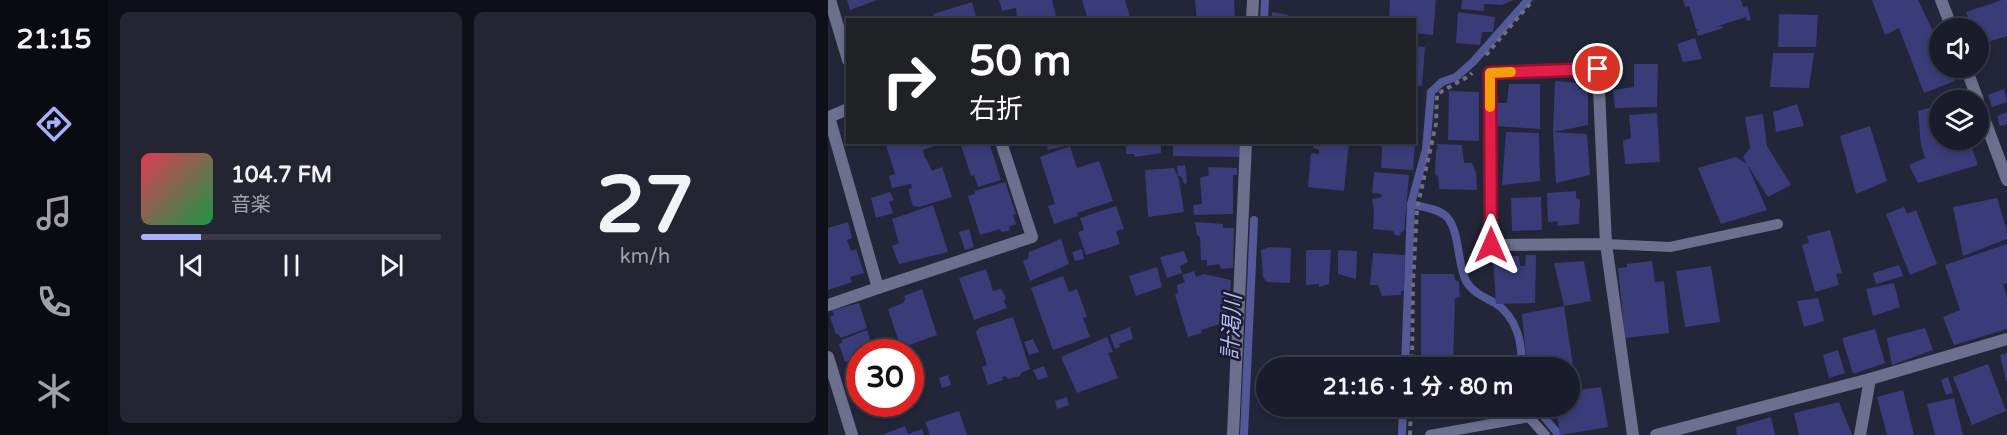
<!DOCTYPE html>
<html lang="ja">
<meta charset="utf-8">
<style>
body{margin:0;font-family:"Varela Round","Noto Sans JP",sans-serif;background:#232533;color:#f1f3f6;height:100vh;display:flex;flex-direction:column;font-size:22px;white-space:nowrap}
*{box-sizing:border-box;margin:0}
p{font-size:20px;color:#9fa1a9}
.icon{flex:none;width:33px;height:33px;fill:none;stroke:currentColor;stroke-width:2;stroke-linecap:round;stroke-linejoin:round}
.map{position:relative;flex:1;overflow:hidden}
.panel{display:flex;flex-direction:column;gap:12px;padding:12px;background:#0e0f18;width:720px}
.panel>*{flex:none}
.banner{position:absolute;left:18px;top:18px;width:570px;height:126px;border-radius:0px;box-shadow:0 3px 9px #0003,0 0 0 2px #383a47;background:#202124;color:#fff;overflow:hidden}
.tools{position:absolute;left:1101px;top:18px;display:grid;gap:12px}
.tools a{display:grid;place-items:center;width:60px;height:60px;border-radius:50%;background:#1a1c2b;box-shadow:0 3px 9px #0003,0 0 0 2px #383a47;font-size:30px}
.speed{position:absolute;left:18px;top:339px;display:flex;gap:12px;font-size:30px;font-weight:700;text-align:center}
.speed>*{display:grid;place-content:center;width:78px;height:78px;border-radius:50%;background:#1a1c2b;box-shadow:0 3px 9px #0003,0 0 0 2px #383a47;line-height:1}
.speed .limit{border:9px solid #d22;background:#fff;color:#111}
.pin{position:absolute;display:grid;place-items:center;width:51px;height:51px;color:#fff;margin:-26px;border:3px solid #fff;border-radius:50%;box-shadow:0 2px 6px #0007}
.me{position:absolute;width:66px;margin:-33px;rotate:0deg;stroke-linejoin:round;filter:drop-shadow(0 0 4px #0008)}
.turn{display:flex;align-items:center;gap:21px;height:126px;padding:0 24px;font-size:27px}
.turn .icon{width:78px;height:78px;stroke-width:2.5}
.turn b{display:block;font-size:42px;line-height:51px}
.panel .tile{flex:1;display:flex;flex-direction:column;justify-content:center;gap:9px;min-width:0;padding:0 21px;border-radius:9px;background:#232533}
.panel .dial{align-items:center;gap:0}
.dial b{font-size:78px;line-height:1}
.song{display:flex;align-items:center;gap:18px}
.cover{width:72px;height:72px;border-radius:9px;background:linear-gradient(135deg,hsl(350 70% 55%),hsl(140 70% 35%))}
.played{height:6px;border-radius:3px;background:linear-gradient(90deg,#a8b0fc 20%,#383a47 20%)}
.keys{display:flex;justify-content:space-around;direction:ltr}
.panel .tiles{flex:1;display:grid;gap:12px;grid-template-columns:repeat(2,1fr)}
.trip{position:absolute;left:428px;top:357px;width:324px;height:60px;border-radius:30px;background:#1a1c2b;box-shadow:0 3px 9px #0003,0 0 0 2px #383a47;font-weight:700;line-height:60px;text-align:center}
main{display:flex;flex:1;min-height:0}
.tab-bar{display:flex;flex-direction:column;width:108px;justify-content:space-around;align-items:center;background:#0a0b11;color:#9fa1a9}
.tab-bar .icon{width:42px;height:42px}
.tab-bar .current{color:#a8b0fc}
.tab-bar b{font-size:27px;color:#f1f3f6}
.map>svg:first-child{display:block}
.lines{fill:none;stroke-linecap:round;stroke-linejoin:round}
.stream{stroke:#535898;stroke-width:8}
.building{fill:#3a3c79}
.path{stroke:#6d6f81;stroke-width:4;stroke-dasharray:4.5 4.5;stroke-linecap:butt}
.lane{stroke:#6c708e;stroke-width:10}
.street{stroke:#6c708e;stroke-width:12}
.route-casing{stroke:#92132f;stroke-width:15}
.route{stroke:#e11d48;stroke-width:10}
.slow{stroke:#f59e0b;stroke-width:10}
.labels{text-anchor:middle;stroke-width:5;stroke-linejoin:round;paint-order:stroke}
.water-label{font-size:22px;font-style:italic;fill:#b2b9f1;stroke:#1a1b2f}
</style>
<main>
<nav class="tab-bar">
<b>21:15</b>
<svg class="icon current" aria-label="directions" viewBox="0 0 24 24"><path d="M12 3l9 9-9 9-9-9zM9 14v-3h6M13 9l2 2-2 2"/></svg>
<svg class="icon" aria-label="music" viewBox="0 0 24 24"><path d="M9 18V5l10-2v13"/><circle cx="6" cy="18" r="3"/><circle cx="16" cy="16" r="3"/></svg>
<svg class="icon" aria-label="phone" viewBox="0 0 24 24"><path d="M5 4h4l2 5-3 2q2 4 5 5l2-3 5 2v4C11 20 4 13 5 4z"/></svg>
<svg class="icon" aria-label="climate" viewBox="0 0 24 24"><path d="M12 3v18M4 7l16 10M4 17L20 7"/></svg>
</nav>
<section class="panel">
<div class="tiles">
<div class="tile">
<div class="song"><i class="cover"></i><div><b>104.7 FM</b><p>音楽</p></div></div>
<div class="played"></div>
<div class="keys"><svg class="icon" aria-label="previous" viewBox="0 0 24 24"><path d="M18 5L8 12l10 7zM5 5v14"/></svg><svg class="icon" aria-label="pause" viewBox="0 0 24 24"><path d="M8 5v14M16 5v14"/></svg><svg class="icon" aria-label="next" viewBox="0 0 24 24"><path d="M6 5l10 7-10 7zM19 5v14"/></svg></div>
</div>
<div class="tile dial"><b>27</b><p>km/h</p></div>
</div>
</section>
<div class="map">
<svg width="1179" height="435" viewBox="0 0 1179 435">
<rect width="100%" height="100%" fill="#232539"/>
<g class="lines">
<g class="stream">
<path d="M436,20L437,0"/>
<path d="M577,368L583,204"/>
<path d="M693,368C695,344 689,317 667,303C656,297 645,293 638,281C629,263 632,230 618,216C609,208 594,207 583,204L598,149L603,92L614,82L628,77L645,62L700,0"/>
<path d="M707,406V407"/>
<path d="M716,417L731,435"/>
<path d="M574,434L575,406"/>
<path d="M416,435L426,220"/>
</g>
</g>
<g class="building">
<path d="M19,0H49L22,10Z"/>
<path d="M171,0H224L229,20H189L188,8L174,11Z"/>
<path d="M254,0H297L302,17L298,20H260Z"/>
<path d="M367,0H406L407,20H369Z"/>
<path d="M562,0H608L605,35L586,33V20H561Z"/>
<path d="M634,0H686L674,5L656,4V11L633,9Z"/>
<path d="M855,0H913L915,7L919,6L923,20L919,21L918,17L887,27L894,26L895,28L870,36L868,31L871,30L868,29L861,6L857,7Z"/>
<path d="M1044,0H1090L1112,46V68H1121L1127,81L1096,93L1071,28L1057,35Z"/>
<path d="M1174,0H1179V36L1153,44L1150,28H1147L1146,25L1143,26L1138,12Z"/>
<path d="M144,2L149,20H107L105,14Z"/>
<path d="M444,12L460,15L459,20H444Z"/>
<path d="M630,12L667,17L665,32H654L652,45L628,43Z"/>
<path d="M951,14L990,15L988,47H950Z"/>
<path d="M867,38L874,59L855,62L849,44Z"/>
<path d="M586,46L597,47L594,86L586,85Z"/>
<path d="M945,53H986L981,88L942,87Z"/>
<path d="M806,64H830L829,107L787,108L785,90L806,87Z"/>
<path d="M727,81L751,83V89H760V125L725,132Z"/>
<path d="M681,84H712V129L666,126L668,103H679Z"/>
<path d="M1176,89L1179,102L1164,107L1160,95Z"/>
<path d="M621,91L651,92V141L620,140Z"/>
<path d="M969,104L976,126L948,132L945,112Z"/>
<path d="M1112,105V140H1141L1150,165L1090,183L1081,165L1097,158L1093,145L1090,111Z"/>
<path d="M1179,112V124L1172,126L1169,116Z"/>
<path d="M829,113L832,162L797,164L795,141L803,138L801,115Z"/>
<path d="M935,114L939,146L963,185L940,197L919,164L939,210L893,224L870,168L908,157L919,164L915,157L922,148L917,117Z"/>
<path d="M1042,126L1059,181L1028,194L1012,136Z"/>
<path d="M678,132L711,133L712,181L674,185Z"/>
<path d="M725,132L759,134L762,175L728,183Z"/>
<path d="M57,142H117L95,150L97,159L98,158L104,171L114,167L124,197L91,207L85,206L80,189L84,188L83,184L64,188L61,176L67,174Z"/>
<path d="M132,142H161L173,180L150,187L146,175L143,176Z"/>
<path d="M218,142H240L241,145L220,150Z"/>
<path d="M298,142H333V153L307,157L306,154H298Z"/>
<path d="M345,142H412V157L345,156Z"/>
<path d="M486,142H521L516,191L480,187L483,153L491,154V150L485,148Z"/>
<path d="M552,142H587L585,170L553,168L554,151Z"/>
<path d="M609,144L634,145L636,163H644L648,172L649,190L611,189L610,176L607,175L608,150L610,149Z"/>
<path d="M242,146L249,168L271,161L285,201L249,213L250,216L226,224L220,206L227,204L212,157Z"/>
<path d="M357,165L359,183L356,184L354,177L350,176L349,166Z"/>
<path d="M380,167L409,168V175H405V214L366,215L365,205L374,204L372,178L381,175Z"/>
<path d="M346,168L351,180L356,212L320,217L317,170Z"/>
<path d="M546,172L581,175L576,231L573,232L572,236L567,235L565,231L545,229L546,211L544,199L554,197L553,194L544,193Z"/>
<path d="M177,182L188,214L185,215L188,224L182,226L181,231L173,232L172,229L152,235L140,196L147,194V191Z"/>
<path d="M748,191V198L752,199L751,224L729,226L730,221L720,222L719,193Z"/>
<path d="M62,192L66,200L61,202L65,213L48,218L43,198Z"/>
<path d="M713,197L714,230L684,231L683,198Z"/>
<path d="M1169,198L1179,231V239L1135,256L1125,207Z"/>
<path d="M105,205L120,252L71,264L64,246L71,243L64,219Z"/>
<path d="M288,206L296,229L288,231L292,244L258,255L250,232L256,230L252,218Z"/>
<path d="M1076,207L1079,214L1088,210L1109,264L1082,275L1058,214Z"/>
<path d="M20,222L24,238L19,240L23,251L28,249L36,273L22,277L24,282L0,290V228Z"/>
<path d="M367,222L395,224V228H406L405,268L393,269L391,264L379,266V260H373L372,237L369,235Z"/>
<path d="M141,229L146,247L137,250L131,232Z"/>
<path d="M1002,230L1014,273L1008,274L1011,285L987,292L974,245L981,243L979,236Z"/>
<path d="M233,239L241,264L202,281L195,261L200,259L201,252Z"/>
<path d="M1179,244V283L1175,284L1179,298V329L1126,345L1115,317L1132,310L1117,265Z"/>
<path d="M442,247L463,248L462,283L439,282L435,277L433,250Z"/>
<path d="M254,249L256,259L247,261L244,252Z"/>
<path d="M478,250H503L501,284L491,287V284L478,285Z"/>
<path d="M510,250L529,251L528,279L510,274Z"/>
<path d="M356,251L360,262L352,266L354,273L339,278L332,257Z"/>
<path d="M545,253L577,255L576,291H573V295L554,296L550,285H542Z"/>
<path d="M698,255H708L707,303L668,304L665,256H691L692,266H697Z"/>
<path d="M756,261L763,301L736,306L726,263Z"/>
<path d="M824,261L827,282L836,281L841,333L797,338L790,268L799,267V264Z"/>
<path d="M1071,265L1075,276L1048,284L1045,273Z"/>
<path d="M883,266L892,322L857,327L848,271Z"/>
<path d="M329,267L334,287L308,296L301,276Z"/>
<path d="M158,269L165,291L173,289L178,298L176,301L179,308L146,320L131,278Z"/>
<path d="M366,271L368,277L376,274L403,280L402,297L397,298L401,312L393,314L395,323L373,330L374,333L360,337L347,295L350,293L349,285L357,282L354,275Z"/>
<path d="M593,274H626L627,280L631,282L632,297L627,298L625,367L609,368V362H593Z"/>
<path d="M235,276L241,292L249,289L259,317L255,318L262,337L225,350L203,288Z"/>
<path d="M1066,283L1072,307L1045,316L1038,289Z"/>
<path d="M94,289L109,335L73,348L60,309L75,303L77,299L76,296Z"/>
<path d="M990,298L996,321L976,327L969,301Z"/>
<path d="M31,303L39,328L13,338L10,334H8L2,317L6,315L4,310Z"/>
<path d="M736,306L746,372L741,373V368H699L694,314Z"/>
<path d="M185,317L202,369L193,373L192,376L180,379L178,376L174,377L175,380L160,385L154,367L159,365L148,332L151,328Z"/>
<path d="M302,327L305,339L291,344L292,347L287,349L282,335Z"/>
<path d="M1097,328L1105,350L1064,365L1059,338Z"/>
<path d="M1047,329L1057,363L1025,374L1014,338Z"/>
<path d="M39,330L46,352H32V362L22,365L21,361L17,362L11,344L15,342L13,340Z"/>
<path d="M279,337L285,352L280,353L290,378L249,393L233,357Z"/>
<path d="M205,339L211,352L201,355L196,342Z"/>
<path d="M1010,350L1017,373L1001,378L995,355Z"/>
<path d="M1179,353V381H1178L1172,355Z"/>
<path d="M1160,364L1178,411L1144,425L1125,377Z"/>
<path d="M216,366L220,377L210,380L205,370Z"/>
<path d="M120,375L123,385L114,388L111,378Z"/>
<path d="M1120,377L1125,393L1118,395L1113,380Z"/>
<path d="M773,387L780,427L732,435L728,406H741V391Z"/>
<path d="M1075,390L1086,435H1059L1049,397Z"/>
<path d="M239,397L241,405L229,409L227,401Z"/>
<path d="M1126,398L1135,435H1107L1099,404Z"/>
<path d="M1011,402L1024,435H971L966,413Z"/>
<path d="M44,404H78L79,407L49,418Z"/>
<path d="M131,411L139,435H102L97,422Z"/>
<path d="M943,417L947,435H909L908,427Z"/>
<path d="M77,426L80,434L94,429L96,435H54Z"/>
</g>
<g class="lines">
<g class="path">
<path d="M658,55L705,0"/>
<path d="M584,368L585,283L589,209L608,124L609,94L641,76L644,73"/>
<path d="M582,435L583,406"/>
</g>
<g class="lane">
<path d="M778,244L842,247L950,224"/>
<path d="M602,435L701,417L717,435"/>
</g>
<g class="street">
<path d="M2,0L20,60"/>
<path d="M1113,0L1124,28"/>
<path d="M424,20L425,0"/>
<path d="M1138,68L1150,100"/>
<path d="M1150,102L1179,180"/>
<path d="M778,244L663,245L662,73L770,68L778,244L805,435"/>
<path d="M50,288L204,237L173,142"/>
<path d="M0,305L50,288L1,117L20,109"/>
<path d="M0,357L24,435"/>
<path d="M405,435L418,142"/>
<path d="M828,435L1042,379L1179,339"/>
<path d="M1032,435L1042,379"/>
</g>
</g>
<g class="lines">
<defs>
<path id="route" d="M663,245L662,73L770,69"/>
</defs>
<use href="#route" class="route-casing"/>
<use href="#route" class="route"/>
<path class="slow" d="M662,107V73L683,72"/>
</g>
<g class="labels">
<g class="water-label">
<text transform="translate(403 327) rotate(-87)" y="8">計渇川</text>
</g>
</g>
</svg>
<div class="tools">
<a><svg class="icon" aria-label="sound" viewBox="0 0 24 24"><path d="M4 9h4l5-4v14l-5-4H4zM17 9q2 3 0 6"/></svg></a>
<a><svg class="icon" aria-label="layers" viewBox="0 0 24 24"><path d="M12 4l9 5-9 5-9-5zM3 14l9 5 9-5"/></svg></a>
</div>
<div class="speed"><div class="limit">30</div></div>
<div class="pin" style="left:770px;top:69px;background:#d93025"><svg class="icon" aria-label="arrive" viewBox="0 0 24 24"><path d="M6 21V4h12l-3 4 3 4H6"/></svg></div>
<svg class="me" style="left:663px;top:245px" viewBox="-20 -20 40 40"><path d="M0-17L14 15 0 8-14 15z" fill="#e11d48" stroke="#fff" stroke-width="4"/></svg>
<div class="trip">21:16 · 1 分 · 80 m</div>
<div class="banner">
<div class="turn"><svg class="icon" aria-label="right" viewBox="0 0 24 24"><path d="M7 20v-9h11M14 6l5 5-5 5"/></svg><div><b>50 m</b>右折</div></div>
</div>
</div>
</main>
